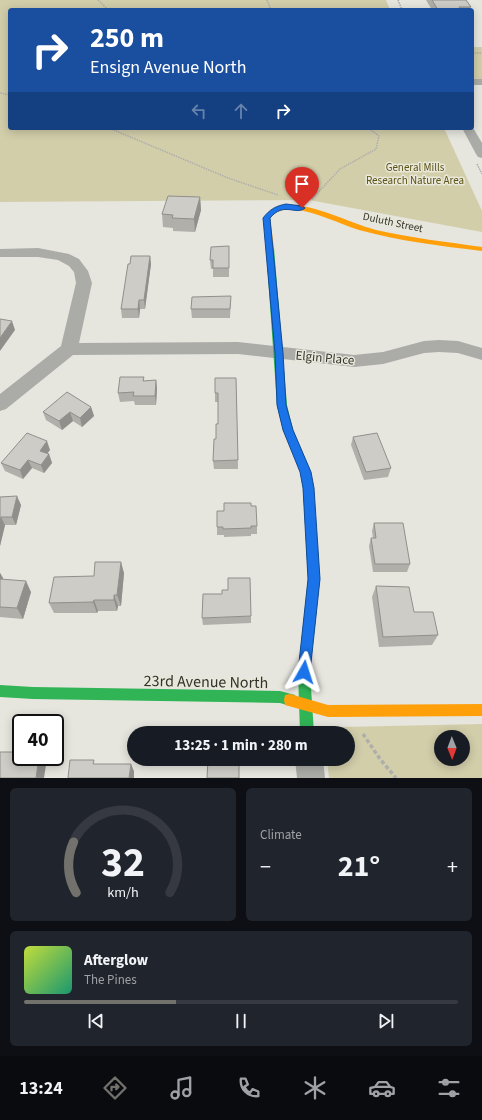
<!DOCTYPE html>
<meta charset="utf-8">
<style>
body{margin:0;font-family:"Source Sans 3",sans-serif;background:#20242c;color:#f1f3f6;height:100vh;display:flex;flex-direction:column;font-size:15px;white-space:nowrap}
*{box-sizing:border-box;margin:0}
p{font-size:13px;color:#9ea1a6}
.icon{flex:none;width:22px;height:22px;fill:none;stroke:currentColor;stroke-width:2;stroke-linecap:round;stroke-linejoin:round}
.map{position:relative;height:778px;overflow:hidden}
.drawer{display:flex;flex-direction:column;gap:10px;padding:10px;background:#0d0f14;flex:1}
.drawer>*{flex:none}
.banner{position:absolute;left:8px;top:8px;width:466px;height:122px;border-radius:4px;box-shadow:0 2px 10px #0003;background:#1a4fa0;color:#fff;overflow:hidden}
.needle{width:26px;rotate:179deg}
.controls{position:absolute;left:434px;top:730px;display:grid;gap:8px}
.controls a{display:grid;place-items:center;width:36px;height:36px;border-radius:50%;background:#171b24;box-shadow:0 2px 10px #0003;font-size:20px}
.speed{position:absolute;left:12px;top:714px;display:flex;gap:8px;font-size:20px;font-weight:700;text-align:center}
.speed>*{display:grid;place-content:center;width:52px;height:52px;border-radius:50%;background:#171b24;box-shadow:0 2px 10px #0003;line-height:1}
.speed .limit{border:2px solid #111;border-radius:6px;background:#fff;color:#111}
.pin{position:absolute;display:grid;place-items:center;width:34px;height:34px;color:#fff;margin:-41px -17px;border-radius:50% 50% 50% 0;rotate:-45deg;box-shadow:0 0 4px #0007}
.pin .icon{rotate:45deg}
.me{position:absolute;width:44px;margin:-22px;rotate:6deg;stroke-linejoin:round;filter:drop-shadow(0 0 3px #0008)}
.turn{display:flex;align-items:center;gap:14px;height:84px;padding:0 16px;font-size:18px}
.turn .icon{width:52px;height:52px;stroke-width:2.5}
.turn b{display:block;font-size:28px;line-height:34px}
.lanes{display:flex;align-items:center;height:38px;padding:0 16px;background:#0003;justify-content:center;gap:20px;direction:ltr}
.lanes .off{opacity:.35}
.big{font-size:30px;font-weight:700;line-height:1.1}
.drawer .widget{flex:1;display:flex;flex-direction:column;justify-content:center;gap:6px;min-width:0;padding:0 14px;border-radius:6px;background:#20242c}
.drawer .dial{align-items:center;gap:0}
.dial svg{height:104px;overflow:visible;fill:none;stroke:#363941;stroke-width:7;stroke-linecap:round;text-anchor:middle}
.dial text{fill:#f1f3f6;stroke:none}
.song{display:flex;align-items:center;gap:12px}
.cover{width:48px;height:48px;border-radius:6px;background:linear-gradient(135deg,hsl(70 70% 55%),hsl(160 70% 35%))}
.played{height:4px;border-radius:2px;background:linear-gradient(90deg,#72716c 35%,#363941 35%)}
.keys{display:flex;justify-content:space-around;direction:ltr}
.heat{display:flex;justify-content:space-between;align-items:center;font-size:22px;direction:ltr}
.drawer .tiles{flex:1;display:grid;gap:10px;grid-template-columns:1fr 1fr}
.widget:last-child{grid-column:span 2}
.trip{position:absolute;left:127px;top:726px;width:228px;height:40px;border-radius:20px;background:#171b24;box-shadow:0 2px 10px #0003;font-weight:700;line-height:40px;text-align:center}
.dock{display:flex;height:64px;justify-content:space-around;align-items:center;background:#090b0e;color:#9ea1a6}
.dock .icon{width:28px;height:28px}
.dock .active{color:#72716c}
.dock b{font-size:18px;color:#f1f3f6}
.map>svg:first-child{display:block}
.green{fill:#d2ceaa;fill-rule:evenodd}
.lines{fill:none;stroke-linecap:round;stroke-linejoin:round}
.path-far1{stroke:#aeaeab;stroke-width:1.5;stroke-dasharray:1.5 1;stroke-linecap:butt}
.path{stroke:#aeaeab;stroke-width:3.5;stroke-dasharray:4 2.5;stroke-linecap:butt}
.street{fill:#ababa8;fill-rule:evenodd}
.fast{fill:#30b455;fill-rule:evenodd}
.slow{fill:#ff9f0a;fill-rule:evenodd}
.wall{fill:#b0afaa}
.shaded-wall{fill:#908f8b}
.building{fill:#cdccc6;stroke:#908f8b}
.route{fill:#1a73e8;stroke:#114b97}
.labels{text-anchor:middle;stroke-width:3;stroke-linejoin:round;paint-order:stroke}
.far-park-label{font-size:11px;fill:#5a5316;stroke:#e9e8db}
.far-street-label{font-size:11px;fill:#33332e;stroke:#e9e8db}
.street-label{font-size:13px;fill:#33332e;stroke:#e9e8db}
.near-street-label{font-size:16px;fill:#33332e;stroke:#e9e8db}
</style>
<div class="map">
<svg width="482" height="778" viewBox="0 0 482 778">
<rect width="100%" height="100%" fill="#e6e5de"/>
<g class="green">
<path d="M0,0H386L390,10H10V128H444L482,211V232L309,200L0,202Z"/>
<rect x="472" y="47" width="10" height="32"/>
<path d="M482,724V778H329L327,759H348V733H337L342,727ZM441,737H463V759H441Z"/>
</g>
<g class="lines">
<g class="path-far1">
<path d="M98,0L108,10"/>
<path d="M267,0L271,10"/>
<path d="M398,0L402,10"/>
<path d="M472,53H482"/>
<path d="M0,93L10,95"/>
<path d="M109,128L228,178L278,195"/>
<path d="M477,164L482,174"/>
<path d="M312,199L340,169L376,149L379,136L368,128"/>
</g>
<path class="path" d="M363,734L380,759L396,778"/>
<g class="street">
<rect x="472" y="79" width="10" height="6"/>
<path d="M472,126L482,143V158L478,157L476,154L462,128H472Z"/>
<path d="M38,248L69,254L79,259L88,271L92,283L79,343L238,342L354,355L383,352L424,341L439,340L458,341L482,348V360L458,353L439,352L424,353L383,364L354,367L238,354L73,355L6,409L0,411V394L61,346L76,283L74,272L69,266L58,260L38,257H0V249Z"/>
<path d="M295,759H323L325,778H297Z"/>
</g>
<g class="fast">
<path d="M267,246H273L274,248L287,405L293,430L311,472L313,488L320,579L310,672L314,733H300L298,672L308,579L303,488L301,472L283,430L277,405L266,248Z"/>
<path d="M0,685L33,687L280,691L295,695L296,700L295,705L290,706L280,703L33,699L0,697Z"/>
</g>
<g class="slow">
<path d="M282,205C314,203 346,222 376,230C411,238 447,242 482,247V251C441,246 399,241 359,230C337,223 315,211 292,209C282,209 277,211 270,218L274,248L273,250H267L264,218L272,209Z"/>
<path d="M290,694L328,705L482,704V716L328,717L285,705L284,700L285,695Z"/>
</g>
</g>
<g class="wall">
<path d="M426,0H466L471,7L470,10H432Z"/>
<path d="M200,197L201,210L195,232L173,231V228L163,227L162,214Z"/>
<path d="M229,246V277H213V269H211L210,260Z"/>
<path d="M150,256L151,264L145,309H140L139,318H122L121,309L130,264Z"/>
<path d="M231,296L230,318H192L191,309Z"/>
<path d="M144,377V381L156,380L157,389L156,405H135L134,401L120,402L118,393Z"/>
<path d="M236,378L238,469H214L213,461L218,424V402H215V393Z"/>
<path d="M91,407L94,416L82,427L73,421L62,430L46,420L43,412Z"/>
<path d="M353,437L391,468L388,477L364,480L351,445Z"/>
<path d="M50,450L47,453L49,454L52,463L44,473L32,468L23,479L5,471L1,463Z"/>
<path d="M0,497L21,505L16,525H5L0,546Z"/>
<path d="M251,506L257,526V534H251V536L224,537V535H217V527L224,511Z"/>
<path d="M374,523L410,564L407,572H373L369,546L371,538H373L372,531Z"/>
<path d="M0,573L3,578L2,579L31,592L23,619L0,617Z"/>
<path d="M124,573L121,606H118L117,611H98L97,613H54L49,603L94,576Z"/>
<path d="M376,586L414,612L438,635L432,645L379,647L372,597Z"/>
<path d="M251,616V623L203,625L202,618Z"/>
</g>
<g class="shaded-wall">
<path d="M200,197L201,210L195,232L194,219Z"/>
<path d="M150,256L151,264L145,309L144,300Z"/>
<path d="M139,300L140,309L139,318L138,309Z"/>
<path d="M12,321L15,330L0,351V338Z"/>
<path d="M156,380L157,389L156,405L155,396Z"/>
<path d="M91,407L94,416L82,427L80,418Z"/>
<path d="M70,412L73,421L62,430L59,421Z"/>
<path d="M47,441L50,450L43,459L40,451Z"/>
<path d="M49,454L52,463L44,473L41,465Z"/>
<path d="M28,460L32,468L23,479L20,470Z"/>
<path d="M17,496L21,505L16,525L12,517Z"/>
<path d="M1,517L5,525L0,546V521Z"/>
<path d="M121,562L124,573L121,606L117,595Z"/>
<path d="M0,573L3,578L0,586Z"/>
<path d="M26,581L31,592L23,619L17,608Z"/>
<path d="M114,595L118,606L117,611L114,600Z"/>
<path d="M94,600L98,611L97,613L93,602Z"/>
<path d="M19,752L21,754V757H24L26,759L18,758Z"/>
<path d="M39,758L46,765L44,778H36Z"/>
<path d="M131,764L134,771V778H129Z"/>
</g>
<g class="building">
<path d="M432,0H466L471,7H459L461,10H438Z"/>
<path d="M168,196L200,197L194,219L172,218L173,215L162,214Z"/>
<path d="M229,246V268H213V260H210L211,247Z"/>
<path d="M131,256H150L144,300H139L138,309H121L128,264H130Z"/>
<path d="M231,296L230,309H191L192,297Z"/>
<path d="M0,319L12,321L0,338Z"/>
<path d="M120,377H144L143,381L156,380L155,396H133L134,392L118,393Z"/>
<path d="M215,378H236L238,460L213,461L214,439H216V424H218V393H215Z"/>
<path d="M67,392L91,407L80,418L70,412L59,421L43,412Z"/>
<path d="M27,433L47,441L40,451L49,454L41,465L28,460L20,470L1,463Z"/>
<path d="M377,433L391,468L366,472L353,437Z"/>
<path d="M17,496L12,517H1L0,521V497Z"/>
<path d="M224,503H251V506H256L257,526H251V528L223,529V527H217V511H224Z"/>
<path d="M374,523H403L410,564H375L371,538H376Z"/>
<path d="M95,562H121L117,595H114V600H94L93,602L49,603L54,577L94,576Z"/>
<path d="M228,578H250L251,616L202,618L203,594H222V590H228Z"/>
<path d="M0,579L26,581L17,608L0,607Z"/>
<path d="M376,586L409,587L414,612H433L438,635L383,637Z"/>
<path d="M0,752H19L18,758H39L36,778H0Z"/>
<path d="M208,759H239V778H207Z"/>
<path d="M70,760H94L93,764H131L129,778H68Z"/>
</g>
<path class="route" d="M286,204L302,206L305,208C296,216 284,201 270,218L283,353L286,405L293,430L311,472L314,488L320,579L310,672L308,676L304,678L299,676L298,672L308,579L303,488L300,472L283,430L277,405L275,353L263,218C270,209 276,206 286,204Z"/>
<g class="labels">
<g class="far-park-label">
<text x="415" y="171">General Mills<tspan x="415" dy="13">Research Nature Area</tspan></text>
</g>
<g class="far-street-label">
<text transform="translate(393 222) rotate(12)" y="4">Duluth Street</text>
</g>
<g class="street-label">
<text transform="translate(325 357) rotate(5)" y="5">Elgin Place</text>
</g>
<g class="near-street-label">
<text transform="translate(206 681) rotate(1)" y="6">23rd Avenue North</text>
</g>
</g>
</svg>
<div class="controls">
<a><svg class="needle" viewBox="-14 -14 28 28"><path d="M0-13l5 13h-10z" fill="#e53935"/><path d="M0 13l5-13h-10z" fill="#9ea1a6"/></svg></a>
</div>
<div class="speed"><div class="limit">40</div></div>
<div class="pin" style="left:302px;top:208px;background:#d93025"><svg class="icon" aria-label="arrive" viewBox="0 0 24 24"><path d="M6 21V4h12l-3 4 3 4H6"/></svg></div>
<svg class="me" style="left:304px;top:672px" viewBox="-20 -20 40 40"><path d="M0-17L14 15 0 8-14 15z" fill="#1a73e8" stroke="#fff" stroke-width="4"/></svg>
<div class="trip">13:25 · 1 min · 280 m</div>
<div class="banner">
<div class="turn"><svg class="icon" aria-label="right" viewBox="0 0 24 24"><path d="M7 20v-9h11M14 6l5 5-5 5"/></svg><div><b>250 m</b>Ensign Avenue North</div></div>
<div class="lanes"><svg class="icon off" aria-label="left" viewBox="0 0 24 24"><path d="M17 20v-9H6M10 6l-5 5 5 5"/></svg><svg class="icon off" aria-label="ahead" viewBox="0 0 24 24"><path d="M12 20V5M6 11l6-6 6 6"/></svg><svg class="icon" aria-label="right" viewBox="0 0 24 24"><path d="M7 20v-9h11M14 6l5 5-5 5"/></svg></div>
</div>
</div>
<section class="drawer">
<div class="tiles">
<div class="widget dial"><svg viewBox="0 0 100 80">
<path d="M14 69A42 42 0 1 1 86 69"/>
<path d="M14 69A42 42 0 0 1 12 30" stroke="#72716c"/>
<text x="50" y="56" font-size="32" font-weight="700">32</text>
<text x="50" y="72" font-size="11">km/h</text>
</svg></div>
<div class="widget"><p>Climate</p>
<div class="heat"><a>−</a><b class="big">21°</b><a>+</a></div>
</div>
<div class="widget">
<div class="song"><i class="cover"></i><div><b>Afterglow</b><p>The Pines</p></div></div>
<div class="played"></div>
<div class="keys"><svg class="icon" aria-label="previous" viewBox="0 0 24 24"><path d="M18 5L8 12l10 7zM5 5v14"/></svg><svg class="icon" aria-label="pause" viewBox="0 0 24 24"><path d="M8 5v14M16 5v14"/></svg><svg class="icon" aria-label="next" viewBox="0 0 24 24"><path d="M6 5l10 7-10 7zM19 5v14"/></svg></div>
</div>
</div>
</section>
<nav class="dock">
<b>13:24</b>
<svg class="icon active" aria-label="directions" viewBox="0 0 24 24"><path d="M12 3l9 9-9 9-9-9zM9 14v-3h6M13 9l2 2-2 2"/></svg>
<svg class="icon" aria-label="music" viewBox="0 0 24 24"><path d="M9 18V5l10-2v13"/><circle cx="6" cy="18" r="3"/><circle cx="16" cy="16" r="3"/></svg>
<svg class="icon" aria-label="phone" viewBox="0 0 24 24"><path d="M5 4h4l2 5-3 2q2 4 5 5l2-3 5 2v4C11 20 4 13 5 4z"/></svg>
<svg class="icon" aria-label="climate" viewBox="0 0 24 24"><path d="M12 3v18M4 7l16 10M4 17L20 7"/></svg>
<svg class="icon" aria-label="car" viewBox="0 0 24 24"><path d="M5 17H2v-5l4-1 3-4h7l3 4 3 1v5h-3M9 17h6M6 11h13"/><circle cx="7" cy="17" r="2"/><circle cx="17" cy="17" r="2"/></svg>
<svg class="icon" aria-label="filters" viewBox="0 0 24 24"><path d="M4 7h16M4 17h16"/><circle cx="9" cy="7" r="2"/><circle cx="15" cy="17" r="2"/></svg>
</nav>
